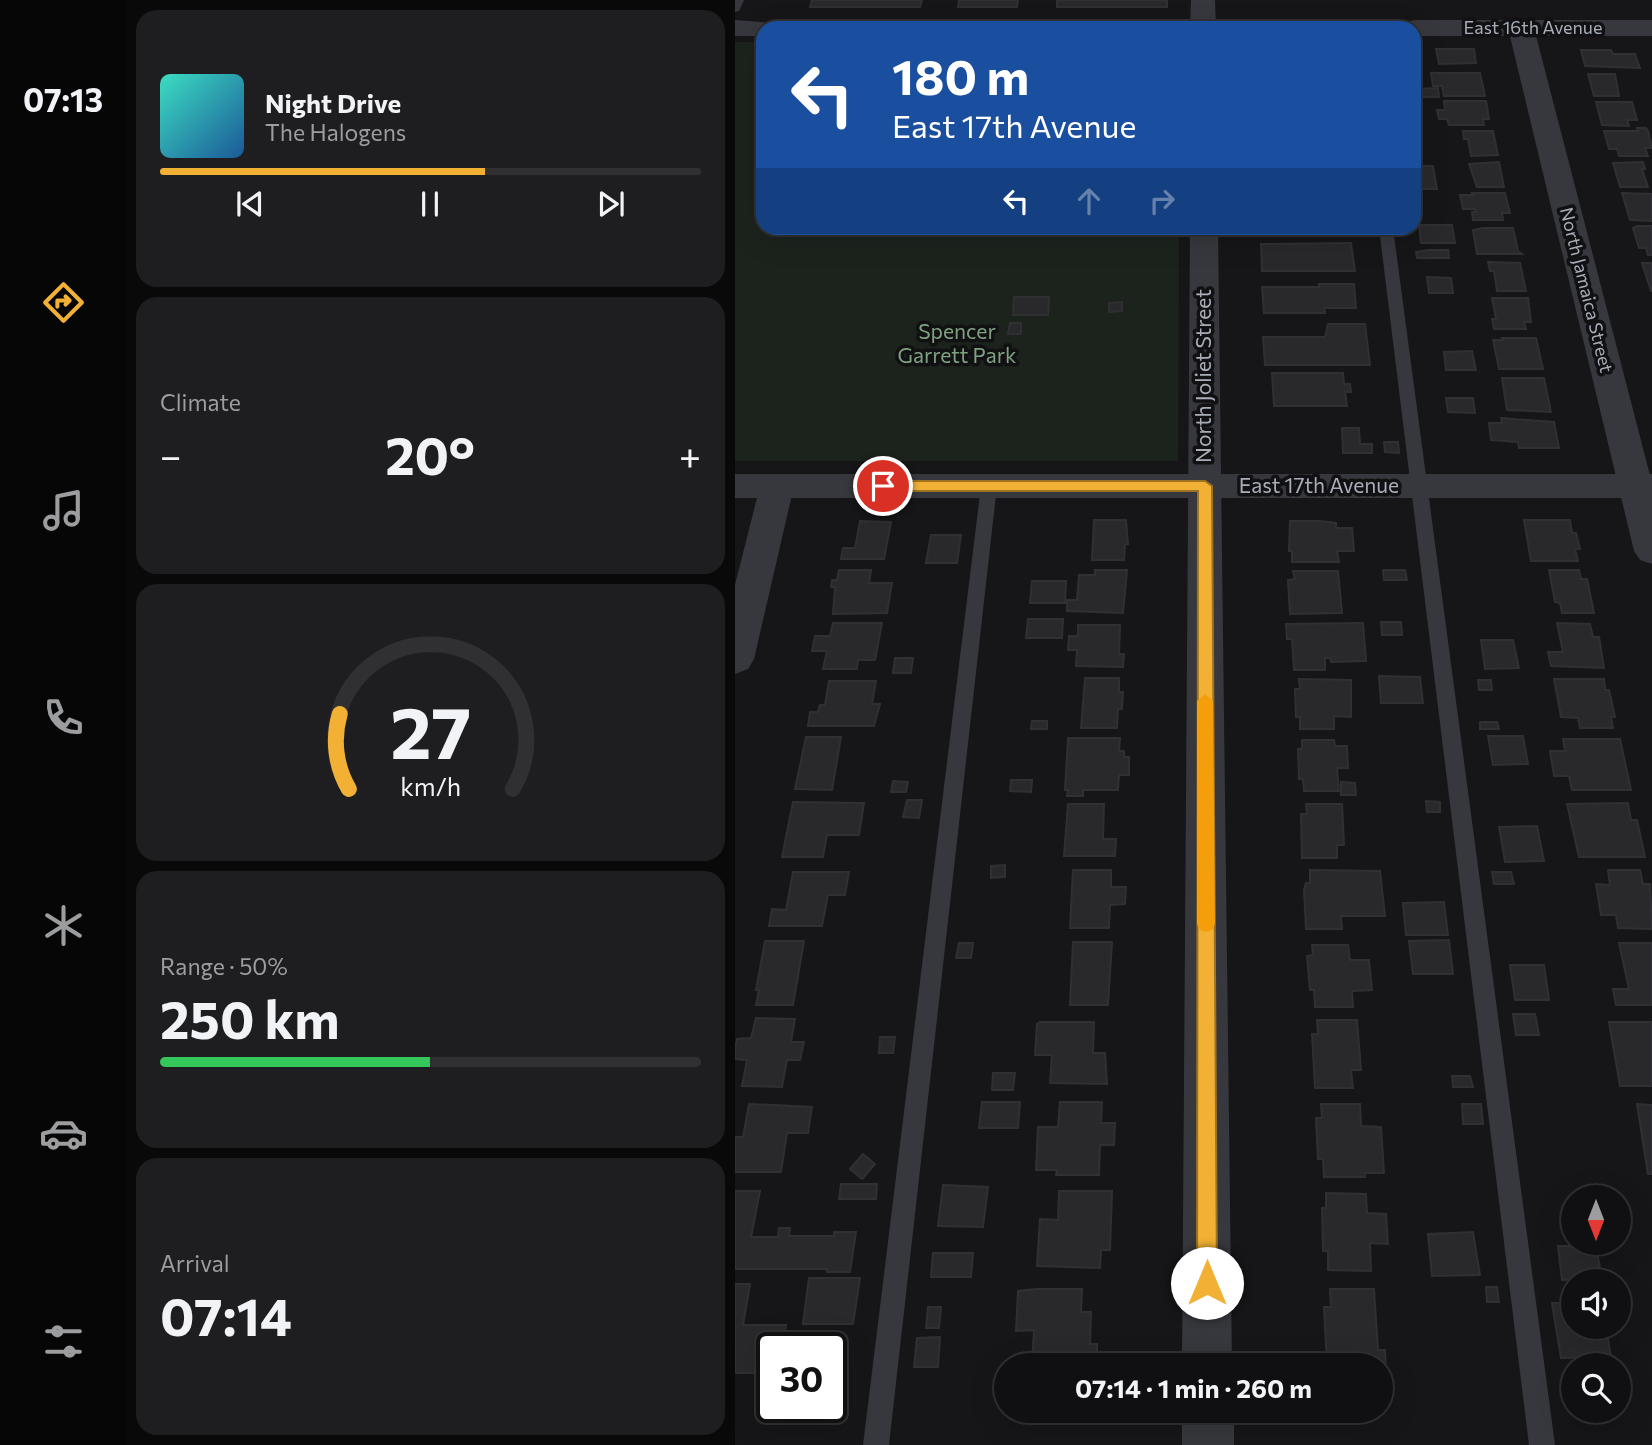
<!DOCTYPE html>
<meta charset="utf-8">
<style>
body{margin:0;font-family:Commissioner,sans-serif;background:#1e1e20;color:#f1f3f6;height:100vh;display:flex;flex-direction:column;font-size:26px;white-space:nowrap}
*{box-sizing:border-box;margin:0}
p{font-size:23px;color:#9c9d9f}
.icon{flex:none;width:38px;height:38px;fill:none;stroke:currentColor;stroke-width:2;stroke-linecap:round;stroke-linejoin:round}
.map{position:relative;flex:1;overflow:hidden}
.panel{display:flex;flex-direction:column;gap:10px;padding:10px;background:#09090a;width:609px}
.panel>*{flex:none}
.guide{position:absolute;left:21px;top:21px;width:665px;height:214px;border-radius:21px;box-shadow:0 7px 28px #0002,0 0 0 2px #303032;background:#1a4fa0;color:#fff;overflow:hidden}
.needle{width:46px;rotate:180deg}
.fabs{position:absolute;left:826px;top:1185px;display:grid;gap:14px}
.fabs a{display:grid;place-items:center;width:70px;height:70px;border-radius:50%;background:#101012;box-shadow:0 7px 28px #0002,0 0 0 2px #303032;font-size:35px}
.speed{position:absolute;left:21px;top:1332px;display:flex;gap:14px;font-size:35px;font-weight:700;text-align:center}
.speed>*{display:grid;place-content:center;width:91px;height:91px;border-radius:50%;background:#101012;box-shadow:0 7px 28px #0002,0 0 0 2px #303032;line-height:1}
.speed .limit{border:4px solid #111;border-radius:10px;background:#fff;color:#111}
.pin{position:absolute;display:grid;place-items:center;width:60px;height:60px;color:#fff;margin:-30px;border:4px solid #fff;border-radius:50%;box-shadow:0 2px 7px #0007}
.me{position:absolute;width:77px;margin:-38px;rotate:0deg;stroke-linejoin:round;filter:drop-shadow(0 0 5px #0008)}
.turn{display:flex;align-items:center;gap:24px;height:147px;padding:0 21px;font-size:32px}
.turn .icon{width:91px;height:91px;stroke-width:2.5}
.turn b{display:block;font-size:49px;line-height:60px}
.lanes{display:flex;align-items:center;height:66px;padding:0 21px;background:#0003;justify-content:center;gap:35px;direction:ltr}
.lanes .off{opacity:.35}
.big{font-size:52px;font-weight:700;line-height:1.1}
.panel .tile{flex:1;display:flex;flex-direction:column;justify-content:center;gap:10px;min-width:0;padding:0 24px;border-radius:21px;background:#1e1e20}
.panel .dial{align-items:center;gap:0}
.dial svg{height:182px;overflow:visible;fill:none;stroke:#303032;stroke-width:7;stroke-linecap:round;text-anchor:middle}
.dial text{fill:#f1f3f6;stroke:none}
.song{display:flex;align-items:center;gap:21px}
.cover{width:84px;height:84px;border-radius:10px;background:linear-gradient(135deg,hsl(170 70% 55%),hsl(210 70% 35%))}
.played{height:7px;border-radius:4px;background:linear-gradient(90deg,#f2b134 60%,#303032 60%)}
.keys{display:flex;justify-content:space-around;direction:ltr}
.heat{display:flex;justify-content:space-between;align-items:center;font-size:38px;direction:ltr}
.charge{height:10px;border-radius:5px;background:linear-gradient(90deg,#34c759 50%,#303032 0)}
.trip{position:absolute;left:259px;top:1353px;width:399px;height:70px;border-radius:35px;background:#101012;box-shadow:0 7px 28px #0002,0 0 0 2px #303032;font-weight:700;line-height:70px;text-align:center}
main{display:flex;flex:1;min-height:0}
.tab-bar{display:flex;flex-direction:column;width:126px;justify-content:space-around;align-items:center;background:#060607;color:#9c9d9f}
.tab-bar .icon{width:49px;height:49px}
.tab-bar .on{color:#f2b134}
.tab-bar b{font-size:32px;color:#f1f3f6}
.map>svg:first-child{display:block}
.green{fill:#1c231d}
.building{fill:#29292c;stroke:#303034;stroke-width:2}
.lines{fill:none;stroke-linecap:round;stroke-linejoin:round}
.service{fill:#37383d;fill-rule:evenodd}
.minor{fill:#37383d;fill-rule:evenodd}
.tertiary{fill:#37383d;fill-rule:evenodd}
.route{fill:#f2b134;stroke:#9d7322;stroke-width:2}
.slow{fill:#f59e0b}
.labels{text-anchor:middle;stroke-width:7;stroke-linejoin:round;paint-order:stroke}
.far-street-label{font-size:18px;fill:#a8adb8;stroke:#111113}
.park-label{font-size:21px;fill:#7fa381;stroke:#111113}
.street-label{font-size:21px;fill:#a8adb8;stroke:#111113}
</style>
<main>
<nav class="tab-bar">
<b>07:13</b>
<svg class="icon on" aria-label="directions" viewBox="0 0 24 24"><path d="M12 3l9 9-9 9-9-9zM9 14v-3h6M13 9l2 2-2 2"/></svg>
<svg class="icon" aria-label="music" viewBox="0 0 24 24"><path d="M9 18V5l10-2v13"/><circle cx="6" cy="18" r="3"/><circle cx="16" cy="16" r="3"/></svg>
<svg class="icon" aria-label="phone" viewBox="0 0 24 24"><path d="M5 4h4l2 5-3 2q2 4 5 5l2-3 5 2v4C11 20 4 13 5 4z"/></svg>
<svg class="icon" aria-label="climate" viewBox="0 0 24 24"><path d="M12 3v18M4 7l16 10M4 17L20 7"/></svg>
<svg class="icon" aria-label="car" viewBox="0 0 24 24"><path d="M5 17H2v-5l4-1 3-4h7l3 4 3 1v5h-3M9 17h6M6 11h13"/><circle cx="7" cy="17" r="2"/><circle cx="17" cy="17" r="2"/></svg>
<svg class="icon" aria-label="filters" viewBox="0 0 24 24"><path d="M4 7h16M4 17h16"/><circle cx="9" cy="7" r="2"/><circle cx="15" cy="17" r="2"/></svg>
</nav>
<section class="panel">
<div class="tile">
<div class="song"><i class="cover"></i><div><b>Night Drive</b><p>The Halogens</p></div></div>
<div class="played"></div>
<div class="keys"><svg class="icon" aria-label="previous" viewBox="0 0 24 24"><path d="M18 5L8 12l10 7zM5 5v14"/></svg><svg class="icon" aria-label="pause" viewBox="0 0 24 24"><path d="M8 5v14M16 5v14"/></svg><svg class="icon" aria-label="next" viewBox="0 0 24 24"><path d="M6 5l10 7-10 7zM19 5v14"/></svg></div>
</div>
<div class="tile"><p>Climate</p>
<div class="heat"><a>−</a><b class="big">20°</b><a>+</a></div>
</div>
<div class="tile dial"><svg viewBox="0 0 100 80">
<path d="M14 69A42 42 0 1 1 86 69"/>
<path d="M14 69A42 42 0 0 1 10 36" stroke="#f2b134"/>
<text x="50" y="56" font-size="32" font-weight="700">27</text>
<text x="50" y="72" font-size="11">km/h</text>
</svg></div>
<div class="tile"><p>Range · 50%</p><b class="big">250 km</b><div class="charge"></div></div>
<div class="tile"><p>Arrival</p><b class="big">07:14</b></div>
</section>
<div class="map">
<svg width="917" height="1445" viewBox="0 0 917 1445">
<rect width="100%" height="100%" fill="#161618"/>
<path class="green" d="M0,42H28V228H444L443,461H0Z"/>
<g class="building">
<path d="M77,0H187L185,7H75Z"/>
<path d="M224,0H283L282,7H223Z"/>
<rect x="322" y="0" width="110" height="7"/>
<path d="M701,49H739L741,63L704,64Z"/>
<path d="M846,50H876L878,54H900L905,68L850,66Z"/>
<path d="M696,73H745L750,96H709L707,86H698Z"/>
<path d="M853,74H880L884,96H859Z"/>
<path d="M703,88L704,97H687L686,93H680V89Z"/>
<path d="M709,101H751L754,119H748L749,125H714L712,119H704L702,110H710Z"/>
<path d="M861,102H897L902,120H892L894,126L867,125Z"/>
<path d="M902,128H911L913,131L917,148H910L913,156H884L882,149H874L869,131H903Z"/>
<path d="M728,131H758L763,155L736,156L733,139H729Z"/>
<path d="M764,162L769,187H742L734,164Z"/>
<path d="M908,162L910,169H907L913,187H885L878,163Z"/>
<path d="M679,166H698L702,189H679Z"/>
<path d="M737,193H770L775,213H767L768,220H738L737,212H741L740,209H728L725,195H738Z"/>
<path d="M887,193L917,194V221L895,220Z"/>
<path d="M684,225H717L720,243H686Z"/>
<path d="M902,226H917V255H913L911,248H904L898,228Z"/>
<path d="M748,228H778L783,251L787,254H742L738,230Z"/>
<path d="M616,243L620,271H527L526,244Z"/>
<path d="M693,250H713L714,258H682L681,252Z"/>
<path d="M753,262L785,263L791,291H762L759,271H755Z"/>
<path d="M907,263H917V291H916Z"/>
<path d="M692,277L716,278L718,293H694Z"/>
<path d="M584,284H619L621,308H589L590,313H529L527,287H584Z"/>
<path d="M279,297H314L313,315H278Z"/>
<path d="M757,298H793L796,322H789L791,329H759L757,319H761Z"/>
<path d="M387,302V311L374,312V303Z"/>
<path d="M275,323H286V334H273Z"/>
<path d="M593,324H630L635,365H530L528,337H590Z"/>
<path d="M767,338H801L808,369H764L758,340H768Z"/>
<path d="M737,351L741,370H711L709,352Z"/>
<path d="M537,373H608L609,384H615L616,392H610L612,406H539Z"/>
<path d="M767,378H809L816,412L772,410Z"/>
<path d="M711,398H738L740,413L713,412Z"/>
<path d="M766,418L819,422L824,448H784L783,442L756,440L754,423H767Z"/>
<path d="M607,428H624L625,444H637V453H608Z"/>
<path d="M649,442H663L664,453L650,452Z"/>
<path d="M359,520H391L393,544H390L389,560H357Z"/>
<path d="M789,520H835L837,533H841L845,549H840L843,561H796Z"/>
<path d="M125,521L156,522L149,559H106L108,548H120Z"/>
<path d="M555,521H585L601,523V528H617L619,551H602L604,562H557V551H554Z"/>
<path d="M196,535H226L222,563H191Z"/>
<path d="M104,570H136L134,583H157L152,613L98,614L100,587H96L97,580H102Z"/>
<path d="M360,570H392L388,613L332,611V600H342L344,575H360Z"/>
<path d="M648,570H670L672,580H649Z"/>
<path d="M814,570H844L846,579H852L859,613H827L825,603L820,602Z"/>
<path d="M558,571H603L607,613L555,614L553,580L560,579Z"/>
<path d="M297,581H331L330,603H295Z"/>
<path d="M293,619H328L327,638H291Z"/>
<path d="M646,622H666L667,635H647Z"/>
<path d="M98,623H147L140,660H123L122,669H88L92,651H77L80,636H95Z"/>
<path d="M628,623L631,661L596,662L595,658H590V670H559L557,639H552L551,624Z"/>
<path d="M822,623L855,624L858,637H864L869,668L816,666L813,652H828Z"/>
<path d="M343,625H385L384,654H389L388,667L341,666L342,650H333L334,636H343Z"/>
<path d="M746,640H778L784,668L750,669Z"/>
<path d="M160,658H178L176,673H158Z"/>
<path d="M644,676L685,677L688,703H646Z"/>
<path d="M350,678H384V692H388L387,709H383L382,728H346Z"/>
<path d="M564,679L616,680V717L599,716V729H565V717H561L560,689H565Z"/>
<path d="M819,679H869L870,690H874L880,717H876L878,728H845L843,718L826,717Z"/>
<path d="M743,680H756L757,690H744Z"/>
<path d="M94,681H141L137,704H145L139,726H73L75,712H83L85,705H90Z"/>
<path d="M297,721H312V729H296Z"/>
<path d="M745,722H762L764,729H745Z"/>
<path d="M753,736H788L793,764L758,765Z"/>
<path d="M71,737H106L97,790L60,789Z"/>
<path d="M333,738H385L384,751H389V757H394V775H384L383,790H348V796H332L333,790H330Z"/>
<path d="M828,739H885L896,790H837L834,776H819L815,751H830Z"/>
<path d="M567,740H599L600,746H612L613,768H602L604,791H569L568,779H564L563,749H567Z"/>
<path d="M276,780H297L296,792L275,791Z"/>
<path d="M158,781L173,782L171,792H156Z"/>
<path d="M606,782L620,783L621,795H606Z"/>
<path d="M172,800H187L184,818L168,817Z"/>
<path d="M691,801L705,802V812H692Z"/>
<path d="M58,802L129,803L124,835H92L88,857H47Z"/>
<path d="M893,803L896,820H902L910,857H844L832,804Z"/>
<path d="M333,804H369L368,839H381L380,856H329Z"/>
<path d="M571,804H607L609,845H602V858H567L566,814H572Z"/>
<path d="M802,826L809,861L770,862L764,827Z"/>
<path d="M270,865V877L256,878V866Z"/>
<path d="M338,870H376V887H391L390,904L375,905L374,928H335Z"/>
<path d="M575,870L645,871L650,916H606L607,929H571L569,890L571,883H575Z"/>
<path d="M873,870H905L908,884H915L917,929L883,928L881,915H866L861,884L875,885Z"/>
<path d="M58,872H114L110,895H93L87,926H34L37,909L51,910Z"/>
<path d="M757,872H776L779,884H759Z"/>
<path d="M709,902L713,935H671L668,903Z"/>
<path d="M714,940L718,974H678L674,941Z"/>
<path d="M30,941H69L58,1005H21L24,990H21Z"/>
<path d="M338,942H377L373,1005H335Z"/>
<path d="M224,943H238L236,958H221Z"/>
<path d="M884,943H917V1005H881L878,989H894Z"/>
<path d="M577,945H613L615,960H634L637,990L617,991L618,1007H580L579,990H575L572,956L578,955Z"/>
<path d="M775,965H809L814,1000H780Z"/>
<path d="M778,1014H800L804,1035H781Z"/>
<path d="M21,1018L60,1019L56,1042H69L65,1060H52L47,1087L7,1086L12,1060L0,1059V1048L2,1039L16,1038Z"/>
<path d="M582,1020H622L626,1070H616L618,1088H580L577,1034H583Z"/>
<path d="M305,1022H359L358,1053H370L372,1084L315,1083L317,1055H300L302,1024Z"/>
<path d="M874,1022H917V1086H885Z"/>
<path d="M145,1037H160L158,1053H144Z"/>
<path d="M258,1073H280L278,1090H257Z"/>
<path d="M717,1076H735L738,1087H718Z"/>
<path d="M247,1102H285L283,1128H244Z"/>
<path d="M325,1102H367L366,1123H380L379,1145H365L364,1175H321L322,1170H301L303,1127H323Z"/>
<path d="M14,1104L77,1107L73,1133H52L46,1172H0V1137H8Z"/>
<path d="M586,1104H625L626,1126L646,1127L649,1173H630V1177H589L588,1159H583L581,1118H587Z"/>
<path d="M727,1104H746L748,1124H728Z"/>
<path d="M902,1104L917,1105V1174H913Z"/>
<path d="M128,1154L140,1164L127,1179L115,1169Z"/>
<path d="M106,1184H142L141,1199H104Z"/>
<path d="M208,1185L253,1187L248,1227L203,1226Z"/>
<path d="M0,1191H25L16,1237H43L44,1228H55L54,1236H99V1232H121L115,1272H92V1269H0Z"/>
<path d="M324,1191H377L375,1250H366L365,1268L302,1266L305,1219L323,1220Z"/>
<path d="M591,1193L631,1194L632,1213L651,1214L653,1244L635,1243L636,1271L593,1270V1251H588L587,1208H591Z"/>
<path d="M738,1232L745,1275L697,1276L693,1234Z"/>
<path d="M823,1246H861L867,1279L827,1280Z"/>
<path d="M198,1253H238L236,1277H196Z"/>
<path d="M74,1278H125L118,1324H68Z"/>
<path d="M0,1284H15L8,1325H51L48,1348H37V1373H0Z"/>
<path d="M751,1287H762L764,1302H752Z"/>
<path d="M301,1289H347L346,1312H356L355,1344H362V1365H297L299,1330L281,1331L283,1291Z"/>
<path d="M595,1289H639L643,1350H650L651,1372H646V1365H592L589,1307H596Z"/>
<path d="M817,1303H838V1326H871L876,1357L826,1358Z"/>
<path d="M193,1307H206L204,1328H191Z"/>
<path d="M205,1337L203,1367H179L182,1338Z"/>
</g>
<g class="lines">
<g class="service">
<path d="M0,0H9L4,11L0,12Z"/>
<path d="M644,228H658L820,1445H794Z"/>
<path d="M254,480L262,486L154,1445H128L246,486Z"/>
</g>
<g class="minor">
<path d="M456,0H480L481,28H455Z"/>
<path d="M786,20L795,23L799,28L917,483V564L905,560L899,551L773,28L777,23Z"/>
<path d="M455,228H483L497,1365H447Z"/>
<path d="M42,474L54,477L59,486L19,659L13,669L0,674V585L25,486L30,477Z"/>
<rect x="447" y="1410" width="52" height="35"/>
</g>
<g class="tertiary">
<path d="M0,20L37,23L41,28H28V36H0Z"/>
<path d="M679,20H917V36H679V28H666L670,23Z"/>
<rect x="0" y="474" width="917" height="24"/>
</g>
</g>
<path class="route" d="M148,481H470L477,486L482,1283L479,1290L472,1293L465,1290L462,1283L463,491H148L141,486Z"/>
<path class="slow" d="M470,694L478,701L480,924L477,930L471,932L465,930L462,924V701Z"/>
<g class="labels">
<g class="far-street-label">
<text x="798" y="34">East 16th Avenue</text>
<text transform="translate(851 290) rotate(76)" y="6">North Jamaica Street</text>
</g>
<g class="park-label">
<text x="222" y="339">Spencer<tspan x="222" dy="24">Garrett Park</tspan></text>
</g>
<g class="street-label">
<text transform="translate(469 376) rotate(-90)" y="7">North Joliet Street</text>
<text x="584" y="493">East 17th Avenue</text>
</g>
</g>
</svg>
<div class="fabs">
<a><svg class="needle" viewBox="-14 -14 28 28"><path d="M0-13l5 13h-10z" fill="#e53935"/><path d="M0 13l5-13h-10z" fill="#9c9d9f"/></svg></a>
<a><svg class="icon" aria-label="sound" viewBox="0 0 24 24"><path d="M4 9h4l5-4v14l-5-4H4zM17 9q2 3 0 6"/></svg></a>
<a><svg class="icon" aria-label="search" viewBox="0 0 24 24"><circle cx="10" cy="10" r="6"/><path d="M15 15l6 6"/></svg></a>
</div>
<div class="speed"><div class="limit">30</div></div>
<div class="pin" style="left:148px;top:486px;background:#d93025"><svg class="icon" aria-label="arrive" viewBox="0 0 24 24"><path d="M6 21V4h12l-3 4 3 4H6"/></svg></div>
<svg class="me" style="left:472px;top:1283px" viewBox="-20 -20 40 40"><circle r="19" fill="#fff"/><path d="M0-13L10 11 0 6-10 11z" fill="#f2b134"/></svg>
<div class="trip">07:14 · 1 min · 260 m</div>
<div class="guide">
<div class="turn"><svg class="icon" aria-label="left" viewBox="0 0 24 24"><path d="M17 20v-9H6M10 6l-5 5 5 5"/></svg><div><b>180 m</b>East 17th Avenue</div></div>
<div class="lanes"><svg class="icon" aria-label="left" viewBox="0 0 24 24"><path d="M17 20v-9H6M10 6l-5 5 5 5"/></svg><svg class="icon off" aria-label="ahead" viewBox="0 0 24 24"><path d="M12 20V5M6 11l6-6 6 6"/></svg><svg class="icon off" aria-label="right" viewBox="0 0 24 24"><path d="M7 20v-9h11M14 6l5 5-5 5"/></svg></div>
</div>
</div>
</main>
